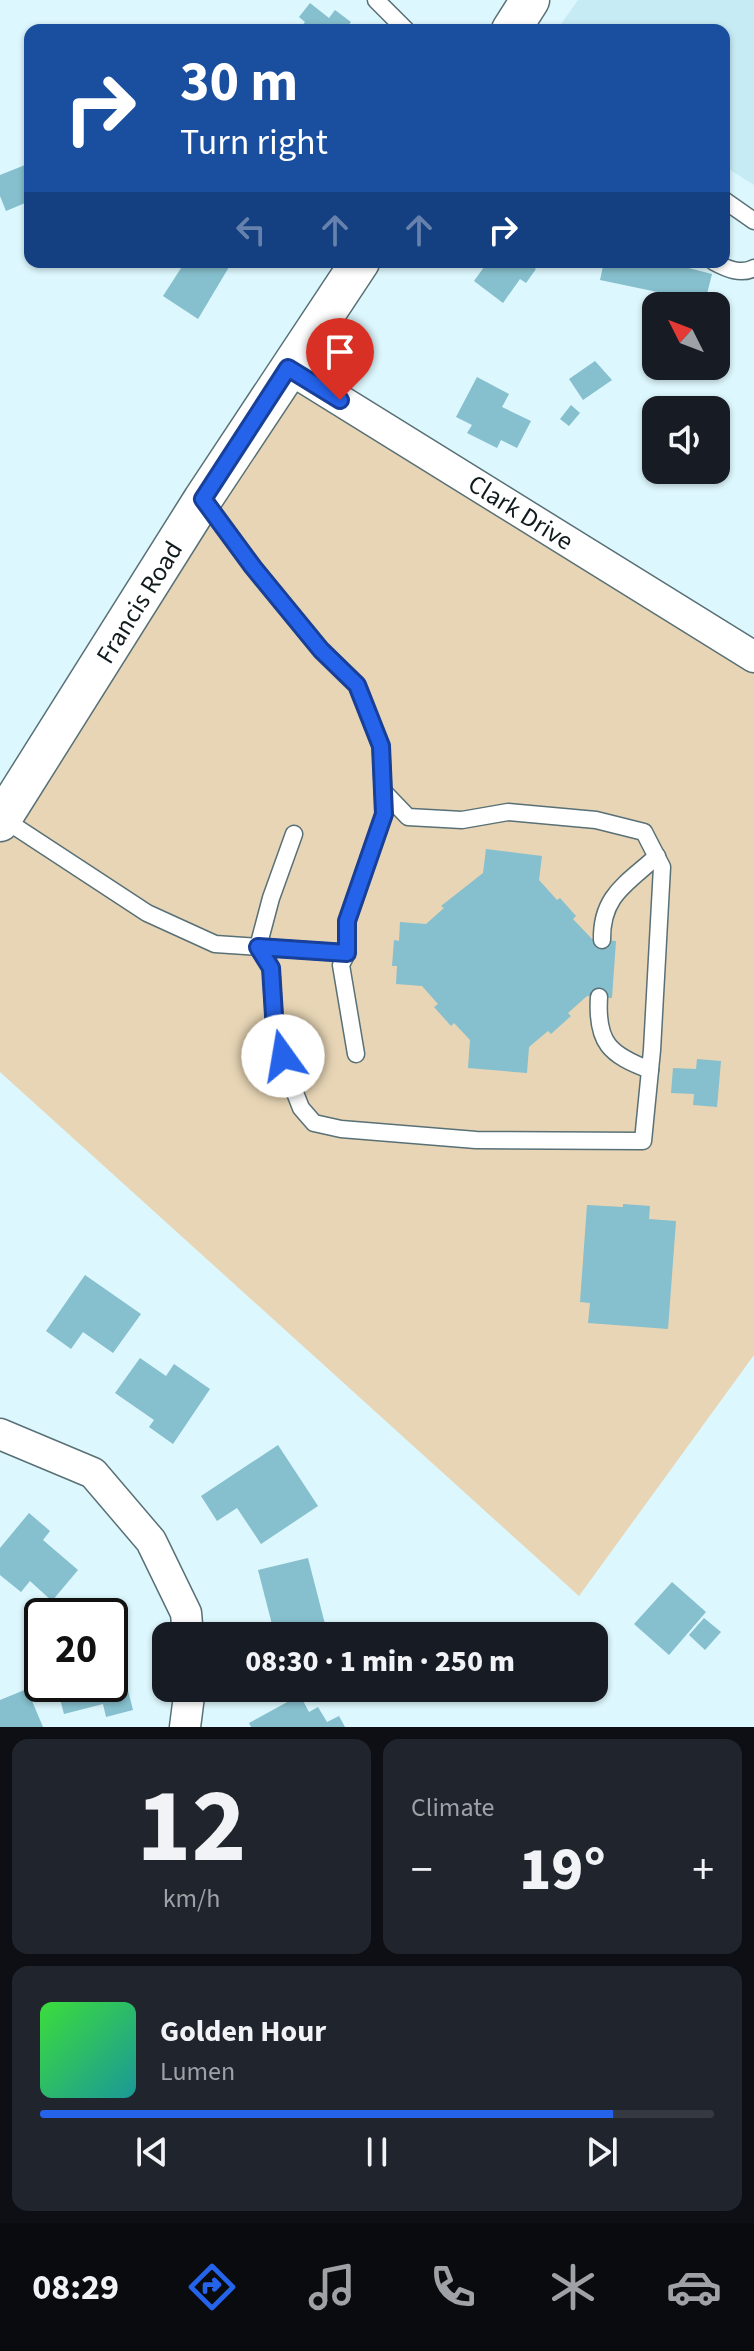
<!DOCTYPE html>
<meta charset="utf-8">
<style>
body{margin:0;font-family:"Source Sans 3",sans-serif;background:#20242c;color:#f1f3f6;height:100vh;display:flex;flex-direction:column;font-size:30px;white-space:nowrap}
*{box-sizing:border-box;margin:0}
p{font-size:26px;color:#9ea1a6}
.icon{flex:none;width:44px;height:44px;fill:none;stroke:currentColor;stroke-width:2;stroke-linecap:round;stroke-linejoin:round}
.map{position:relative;height:1727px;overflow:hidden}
.details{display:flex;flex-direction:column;gap:12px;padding:12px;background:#0d0f14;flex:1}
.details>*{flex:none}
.banner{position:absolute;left:24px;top:24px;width:706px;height:244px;border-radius:16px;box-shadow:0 2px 6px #0004;background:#1a4fa0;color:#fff;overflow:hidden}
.needle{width:52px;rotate:312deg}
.controls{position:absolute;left:642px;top:292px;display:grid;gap:16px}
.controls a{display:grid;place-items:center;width:88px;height:88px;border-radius:16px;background:#171b24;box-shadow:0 2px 6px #0004;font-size:40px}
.speed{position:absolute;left:24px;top:1598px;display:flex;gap:16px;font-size:40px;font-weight:700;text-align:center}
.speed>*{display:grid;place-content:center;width:104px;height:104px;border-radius:50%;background:#171b24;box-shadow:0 2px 6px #0004;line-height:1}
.speed .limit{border:4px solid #111;border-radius:12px;background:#fff;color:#111}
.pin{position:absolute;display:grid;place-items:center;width:68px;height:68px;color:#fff;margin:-82px -34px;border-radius:50% 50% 50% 0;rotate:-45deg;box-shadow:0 0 8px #0007}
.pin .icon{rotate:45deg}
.me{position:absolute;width:88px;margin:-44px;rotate:347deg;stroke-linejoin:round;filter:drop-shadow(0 0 6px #0008)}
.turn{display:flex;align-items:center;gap:28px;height:168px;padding:0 24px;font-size:36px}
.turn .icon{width:104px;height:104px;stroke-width:2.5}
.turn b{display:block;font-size:56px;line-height:68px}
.lanes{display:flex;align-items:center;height:76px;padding:0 24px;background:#0003;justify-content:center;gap:40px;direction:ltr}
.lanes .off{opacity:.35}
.big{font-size:60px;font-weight:800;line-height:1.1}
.details .card{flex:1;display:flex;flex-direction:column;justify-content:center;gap:12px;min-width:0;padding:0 28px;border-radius:16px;background:#20242c}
.details .dial{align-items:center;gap:0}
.dial b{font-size:104px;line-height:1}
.song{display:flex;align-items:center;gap:24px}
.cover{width:96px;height:96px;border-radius:12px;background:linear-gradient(135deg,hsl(120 70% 55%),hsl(180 70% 35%))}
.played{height:8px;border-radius:4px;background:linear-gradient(90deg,#2563eb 85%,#363941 85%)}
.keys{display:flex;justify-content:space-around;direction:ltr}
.heat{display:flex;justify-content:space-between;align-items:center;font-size:44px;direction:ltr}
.details .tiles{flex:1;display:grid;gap:12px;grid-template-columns:1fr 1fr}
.card:last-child{grid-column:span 2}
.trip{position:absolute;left:152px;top:1622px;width:456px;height:80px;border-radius:16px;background:#171b24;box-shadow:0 2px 6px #0004;font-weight:800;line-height:80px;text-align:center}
.dock{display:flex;height:128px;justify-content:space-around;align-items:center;background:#090b0e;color:#9ea1a6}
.dock .icon{width:56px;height:56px}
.dock .on{color:#2563eb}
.dock b{font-size:36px;color:#f1f3f6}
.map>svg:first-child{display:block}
.built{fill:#c7ebf4}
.green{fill:#e7d5b5}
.building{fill:#86bfcd}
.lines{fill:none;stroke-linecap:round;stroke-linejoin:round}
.service-casing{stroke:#587076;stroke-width:19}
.minor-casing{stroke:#587076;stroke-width:33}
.tertiary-casing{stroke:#587076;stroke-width:41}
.service{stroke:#fff;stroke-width:16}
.minor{stroke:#fff;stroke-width:30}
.tertiary{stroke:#fff;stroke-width:38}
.route-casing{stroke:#184099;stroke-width:20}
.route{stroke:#2563eb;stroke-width:14}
.labels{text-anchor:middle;stroke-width:6;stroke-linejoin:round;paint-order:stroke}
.street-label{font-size:26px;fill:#111b1d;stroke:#fff}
</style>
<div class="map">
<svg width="754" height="1727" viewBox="0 0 754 1727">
<rect width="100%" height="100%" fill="#dcf7fd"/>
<path class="built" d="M578,0H754V185L724,166V30H557Z"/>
<path class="green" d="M288,368L754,667V1355L579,1596L0,1072V818Z"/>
<g class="building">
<path d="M310,3L329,18L335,10L351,22L345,30H299L305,22L299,17Z"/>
<path d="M30,163V201L6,211L0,196V175Z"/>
<path d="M185,262H232L198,319L163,296Z"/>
<path d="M477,262H531L529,264L536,269L526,283L520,279L503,303L474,281L484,267Z"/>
<path d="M604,262H665L712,274L705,302L600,280Z"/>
<path d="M595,361L612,380L583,400L569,379Z"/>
<path d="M477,377L509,394L502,407L531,421L517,448L501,440L497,448L467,433L472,425L456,417Z"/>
<path d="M571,405L580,413L569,426L560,419Z"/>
<path d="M486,849L542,856L539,880L557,900L560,898L576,916L573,919L592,939L616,941L612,998L587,996L568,1013L571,1016L551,1034L548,1031L529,1047L527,1073L468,1068L470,1040L454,1023L451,1026L434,1007L438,1004L422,986L396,984L397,966H392L394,940L399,941L400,922L426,924L444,908L441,906L483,873Z"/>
<path d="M697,1059L721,1061L717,1107L693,1105L694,1094L671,1093L673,1068L696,1069Z"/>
<path d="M623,1204L650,1206L649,1219L676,1221L668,1329L588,1323L590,1303L580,1302L587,1205L623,1207Z"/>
<path d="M85,1275L141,1314L113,1353L83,1332L71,1349L46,1331Z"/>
<path d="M140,1358L166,1376L174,1364L210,1389L173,1444L149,1427L154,1420L115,1393Z"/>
<path d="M278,1445L318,1506L261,1544L237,1508L217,1521L201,1496Z"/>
<path d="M29,1513L50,1531L43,1540L78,1570L52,1601L30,1581L21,1592L0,1575V1548Z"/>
<path d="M308,1558L325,1624L275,1636L258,1570Z"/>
<path d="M672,1582L706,1612L669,1655L634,1624Z"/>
<path d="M704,1618L721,1632L705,1650L689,1635Z"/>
<path d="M113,1631L133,1710L106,1717L103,1704L64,1714L56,1684H110V1632Z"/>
<path d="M27,1689L43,1727H0V1700Z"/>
<path d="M300,1695L309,1712L318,1707L327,1722L339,1716L345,1727H251L249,1723Z"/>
</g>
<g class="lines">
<defs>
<g id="service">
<path d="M376,0L406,30"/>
<path d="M724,200L754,221"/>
<path d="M714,262C727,269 741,275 754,268"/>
<path d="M2,818L147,913L215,944L347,953V921L384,814L381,746L357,685L321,650L253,567L203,499"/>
<path d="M294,834L271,898L258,947L271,968L275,1031L290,1080L301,1108L314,1123L341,1129L476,1140L643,1141L652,1050L662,867L644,832L596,820L508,812L462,820L408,817L383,791"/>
<path d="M602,940C601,895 628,883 657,856"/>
<path d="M347,953L341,965L356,1054"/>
<path d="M599,997C596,1043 610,1055 650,1070"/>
</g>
<g id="minor">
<path d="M288,368L754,657"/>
<path d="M0,1434L93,1473L151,1541L186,1613L188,1636"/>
<path d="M185,1727L190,1688"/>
</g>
<g id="tertiary">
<path d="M511,30L530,0"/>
<path d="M0,822L203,499L360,262"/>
</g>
</defs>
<use href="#service" class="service-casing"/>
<use href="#minor" class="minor-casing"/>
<use href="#tertiary" class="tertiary-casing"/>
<use href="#service" class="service"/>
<use href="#minor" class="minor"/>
<use href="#tertiary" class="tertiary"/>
</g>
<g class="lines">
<defs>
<path id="route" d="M283,1056L275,1031L271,968L258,947L347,953V921L384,814L381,746L357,685L321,650L253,567L203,499L288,368L340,400"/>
</defs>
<use href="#route" class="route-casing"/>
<use href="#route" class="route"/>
</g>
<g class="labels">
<g class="street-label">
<text transform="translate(521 512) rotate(32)" y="9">Clark Drive</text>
<text transform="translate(139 602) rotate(-58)" y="9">Francis Road</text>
</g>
</g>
</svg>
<div class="controls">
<a><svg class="needle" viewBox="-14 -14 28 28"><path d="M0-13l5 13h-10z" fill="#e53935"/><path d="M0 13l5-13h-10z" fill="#9ea1a6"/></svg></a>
<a><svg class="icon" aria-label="sound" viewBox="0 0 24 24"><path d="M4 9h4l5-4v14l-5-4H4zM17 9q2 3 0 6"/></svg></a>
</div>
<div class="speed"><div class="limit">20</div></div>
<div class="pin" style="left:340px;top:400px;background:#d93025"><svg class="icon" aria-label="arrive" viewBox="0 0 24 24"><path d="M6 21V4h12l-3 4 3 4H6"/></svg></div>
<svg class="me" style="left:283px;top:1056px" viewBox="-20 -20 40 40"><circle r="19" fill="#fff"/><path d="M0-13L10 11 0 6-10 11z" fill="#2563eb"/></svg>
<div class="trip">08:30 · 1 min · 250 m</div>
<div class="banner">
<div class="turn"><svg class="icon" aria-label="right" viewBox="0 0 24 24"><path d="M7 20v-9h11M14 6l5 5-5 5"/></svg><div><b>30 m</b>Turn right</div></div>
<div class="lanes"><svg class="icon off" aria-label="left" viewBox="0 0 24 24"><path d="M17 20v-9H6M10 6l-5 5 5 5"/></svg><svg class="icon off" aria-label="ahead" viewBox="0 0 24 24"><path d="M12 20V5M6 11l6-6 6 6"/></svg><svg class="icon off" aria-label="ahead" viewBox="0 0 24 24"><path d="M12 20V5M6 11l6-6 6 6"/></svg><svg class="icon" aria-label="right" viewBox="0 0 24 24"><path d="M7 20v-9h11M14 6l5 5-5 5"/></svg></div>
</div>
</div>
<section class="details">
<div class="tiles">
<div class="card dial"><b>12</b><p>km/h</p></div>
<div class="card"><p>Climate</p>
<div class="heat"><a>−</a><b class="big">19°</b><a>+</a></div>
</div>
<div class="card">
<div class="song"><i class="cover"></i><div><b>Golden Hour</b><p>Lumen</p></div></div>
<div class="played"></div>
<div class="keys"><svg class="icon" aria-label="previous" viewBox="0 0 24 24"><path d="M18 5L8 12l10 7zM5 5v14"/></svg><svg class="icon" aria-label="pause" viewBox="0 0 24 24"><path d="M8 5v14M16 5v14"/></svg><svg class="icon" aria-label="next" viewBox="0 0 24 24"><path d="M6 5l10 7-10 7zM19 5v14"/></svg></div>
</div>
</div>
</section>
<nav class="dock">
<b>08:29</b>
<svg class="icon on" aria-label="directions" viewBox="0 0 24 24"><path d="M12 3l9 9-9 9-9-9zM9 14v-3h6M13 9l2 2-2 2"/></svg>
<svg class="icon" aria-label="music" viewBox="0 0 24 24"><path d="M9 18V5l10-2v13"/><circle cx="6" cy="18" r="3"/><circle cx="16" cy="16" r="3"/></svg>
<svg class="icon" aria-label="phone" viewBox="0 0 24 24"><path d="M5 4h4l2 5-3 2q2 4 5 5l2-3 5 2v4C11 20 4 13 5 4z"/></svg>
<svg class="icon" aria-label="climate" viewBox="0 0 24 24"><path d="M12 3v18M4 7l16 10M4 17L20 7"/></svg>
<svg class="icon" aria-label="car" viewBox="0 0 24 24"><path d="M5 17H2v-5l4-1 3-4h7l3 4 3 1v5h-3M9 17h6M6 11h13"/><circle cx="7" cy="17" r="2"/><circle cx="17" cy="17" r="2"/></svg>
</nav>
